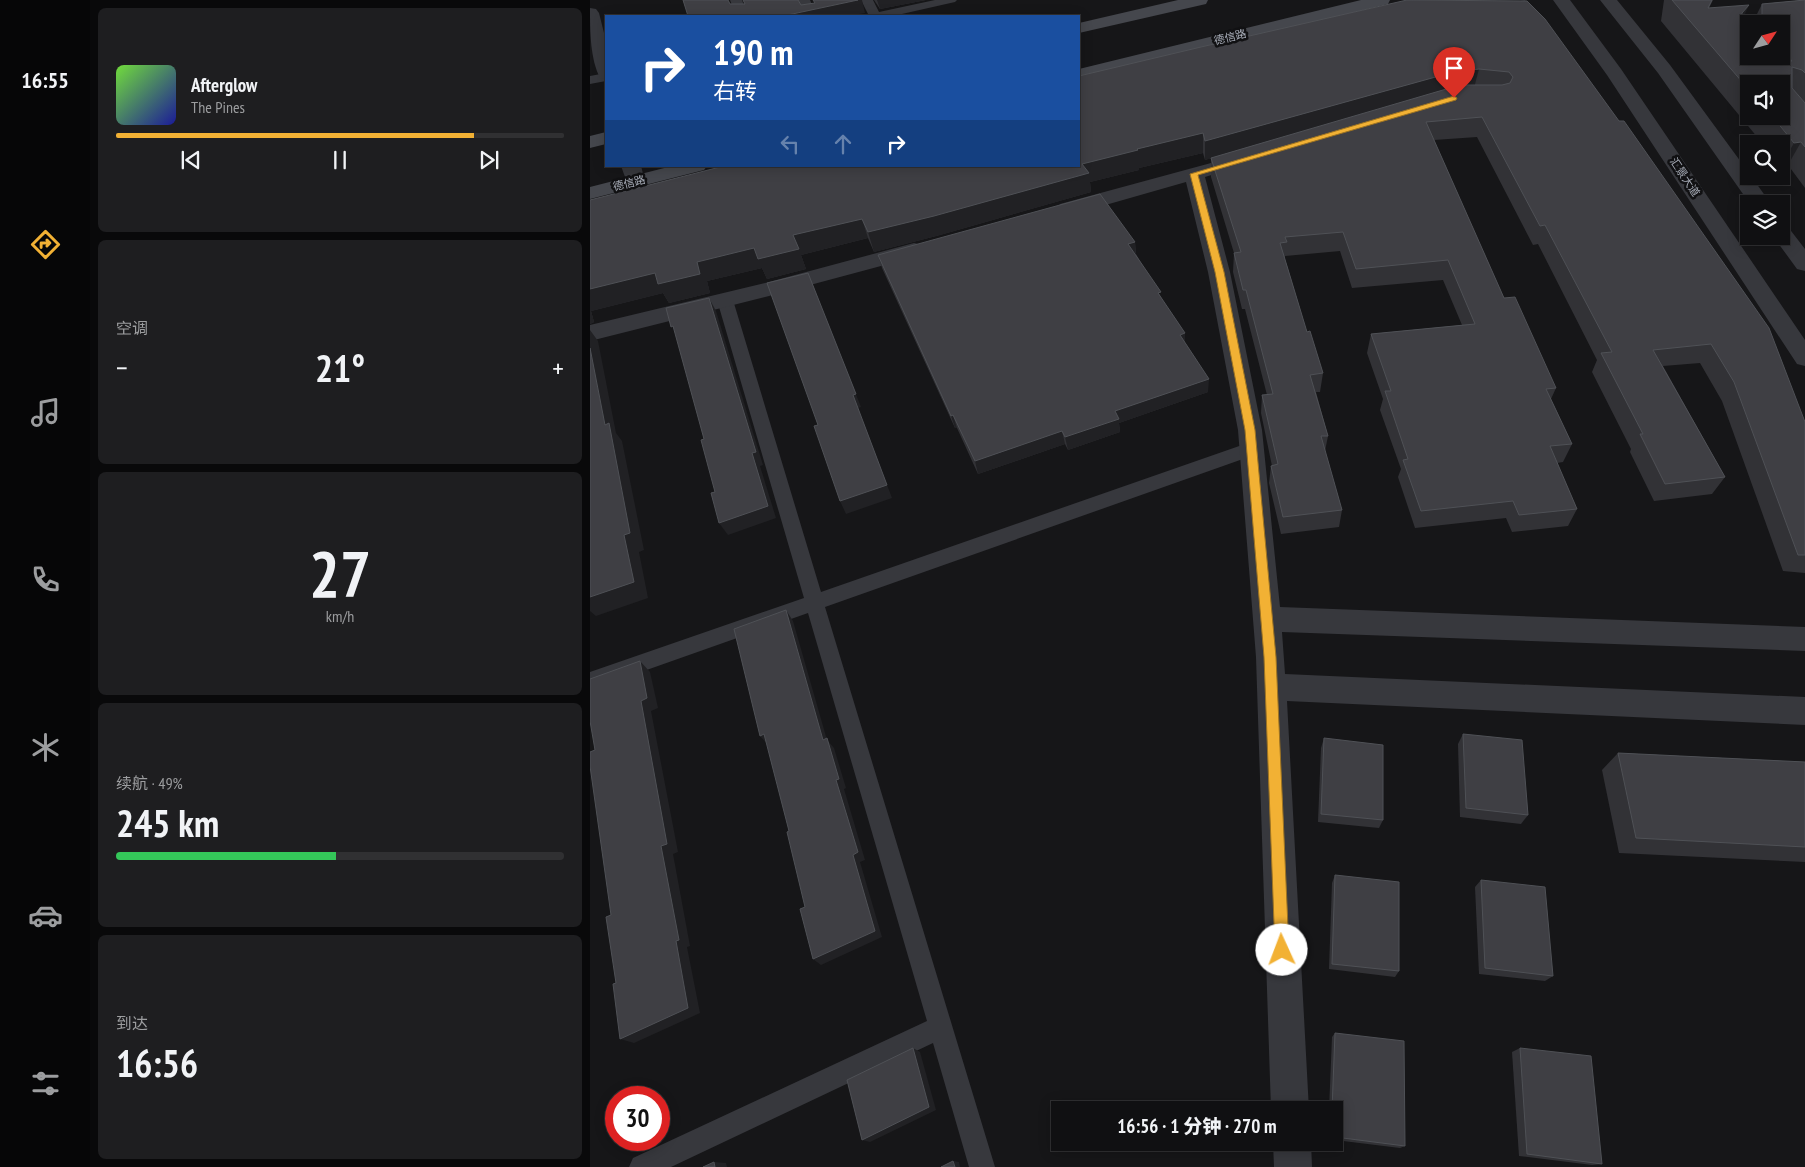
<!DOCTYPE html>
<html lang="zh">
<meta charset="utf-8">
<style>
body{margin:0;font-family:"PT Sans Narrow","Noto Sans SC",sans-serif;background:#1e1e20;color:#f1f3f6;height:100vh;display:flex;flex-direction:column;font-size:19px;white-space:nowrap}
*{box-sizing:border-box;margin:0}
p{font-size:16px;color:#9c9d9f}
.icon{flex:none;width:28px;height:28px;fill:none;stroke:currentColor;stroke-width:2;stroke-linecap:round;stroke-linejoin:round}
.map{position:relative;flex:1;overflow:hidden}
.details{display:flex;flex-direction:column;gap:8px;padding:8px;background:#09090a;width:500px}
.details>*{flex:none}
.hud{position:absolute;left:15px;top:15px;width:475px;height:152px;border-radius:0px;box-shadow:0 2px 12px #0003,0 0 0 1px #303032;background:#1a4fa0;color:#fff;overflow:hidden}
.needle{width:32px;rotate:54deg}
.fabs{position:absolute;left:1150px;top:15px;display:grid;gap:10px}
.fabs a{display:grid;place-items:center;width:50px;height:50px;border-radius:0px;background:#101012;box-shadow:0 2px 12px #0003,0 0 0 1px #303032;font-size:25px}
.speed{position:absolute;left:15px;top:1086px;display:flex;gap:10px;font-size:25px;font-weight:700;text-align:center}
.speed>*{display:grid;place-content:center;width:65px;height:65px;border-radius:50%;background:#101012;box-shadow:0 2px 12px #0003,0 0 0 1px #303032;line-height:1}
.speed .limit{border:8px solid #d22;background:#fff;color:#111}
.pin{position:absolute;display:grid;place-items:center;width:42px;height:42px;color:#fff;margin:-51px -21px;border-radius:50% 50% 50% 0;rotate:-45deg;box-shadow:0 0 5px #0007}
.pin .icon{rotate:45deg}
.me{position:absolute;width:55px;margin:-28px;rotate:358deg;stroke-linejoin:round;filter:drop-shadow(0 0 4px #0008)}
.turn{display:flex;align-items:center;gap:18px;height:105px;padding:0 25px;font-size:22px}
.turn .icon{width:65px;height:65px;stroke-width:2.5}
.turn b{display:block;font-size:35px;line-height:42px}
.lanes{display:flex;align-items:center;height:48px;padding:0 25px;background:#0003;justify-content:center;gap:25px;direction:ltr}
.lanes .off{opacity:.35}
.big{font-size:38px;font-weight:800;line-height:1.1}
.details .widget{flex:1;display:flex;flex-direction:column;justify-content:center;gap:8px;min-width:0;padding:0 18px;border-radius:8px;background:#1e1e20}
.details .dial{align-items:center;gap:0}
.dial b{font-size:65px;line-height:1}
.song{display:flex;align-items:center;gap:15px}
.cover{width:60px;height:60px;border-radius:8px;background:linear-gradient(135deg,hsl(100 70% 55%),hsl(240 70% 35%))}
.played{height:5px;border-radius:2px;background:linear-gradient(90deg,#f2b134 80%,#303032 80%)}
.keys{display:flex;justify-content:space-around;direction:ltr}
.heat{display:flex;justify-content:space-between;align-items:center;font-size:28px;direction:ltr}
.charge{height:8px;border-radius:4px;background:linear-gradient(90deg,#34c759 49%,#303032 0)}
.trip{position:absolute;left:461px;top:1101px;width:292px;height:50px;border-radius:0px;background:#101012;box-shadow:0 2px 12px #0003,0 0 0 1px #303032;font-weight:800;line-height:50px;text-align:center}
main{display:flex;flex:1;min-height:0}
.dock{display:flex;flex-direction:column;width:90px;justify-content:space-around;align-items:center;background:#060607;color:#9c9d9f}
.dock .icon{width:35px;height:35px}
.dock .current{color:#f2b134}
.dock b{font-size:22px;color:#f1f3f6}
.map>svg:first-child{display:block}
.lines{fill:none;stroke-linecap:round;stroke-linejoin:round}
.lane{fill:#37383d;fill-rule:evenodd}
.street{fill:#37383d;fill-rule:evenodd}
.secondary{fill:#45474d;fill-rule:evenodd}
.wall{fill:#323236;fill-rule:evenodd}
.shaded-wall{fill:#212124}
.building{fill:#3f3f44;stroke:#4f5156}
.route{fill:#f2b134;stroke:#9d7322}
.labels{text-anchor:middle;stroke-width:5;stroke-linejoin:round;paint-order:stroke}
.far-street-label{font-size:11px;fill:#a8adb8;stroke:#111113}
</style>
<main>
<nav class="dock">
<b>16:55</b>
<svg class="icon current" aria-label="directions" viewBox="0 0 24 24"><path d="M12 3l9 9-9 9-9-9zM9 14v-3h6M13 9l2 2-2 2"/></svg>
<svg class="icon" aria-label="music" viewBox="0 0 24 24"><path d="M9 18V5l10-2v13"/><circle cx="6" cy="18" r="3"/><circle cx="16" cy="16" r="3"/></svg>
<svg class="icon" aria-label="phone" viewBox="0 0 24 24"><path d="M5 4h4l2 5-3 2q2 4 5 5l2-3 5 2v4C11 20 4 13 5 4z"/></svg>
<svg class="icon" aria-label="climate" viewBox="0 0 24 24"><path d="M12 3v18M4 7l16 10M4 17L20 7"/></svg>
<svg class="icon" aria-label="car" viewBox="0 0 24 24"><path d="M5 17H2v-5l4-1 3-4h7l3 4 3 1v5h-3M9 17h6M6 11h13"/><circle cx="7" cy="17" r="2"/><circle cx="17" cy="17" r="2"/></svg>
<svg class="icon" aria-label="filters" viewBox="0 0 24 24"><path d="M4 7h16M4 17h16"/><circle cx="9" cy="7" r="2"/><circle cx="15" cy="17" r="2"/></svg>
</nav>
<section class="details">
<div class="widget">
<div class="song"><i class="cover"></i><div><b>Afterglow</b><p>The Pines</p></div></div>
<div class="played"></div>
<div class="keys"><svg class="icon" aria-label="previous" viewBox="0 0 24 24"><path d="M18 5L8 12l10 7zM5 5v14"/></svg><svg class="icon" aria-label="pause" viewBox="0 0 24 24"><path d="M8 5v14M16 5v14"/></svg><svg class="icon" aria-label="next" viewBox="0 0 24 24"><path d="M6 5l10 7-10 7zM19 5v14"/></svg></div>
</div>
<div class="widget"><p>空调</p>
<div class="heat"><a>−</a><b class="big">21°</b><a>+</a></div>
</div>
<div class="widget dial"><b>27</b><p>km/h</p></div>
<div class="widget"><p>续航 · 49%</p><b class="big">245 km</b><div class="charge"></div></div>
<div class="widget"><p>到达</p><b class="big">16:56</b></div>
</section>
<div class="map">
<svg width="1215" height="1167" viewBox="0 0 1215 1167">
<rect width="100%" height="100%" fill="#161618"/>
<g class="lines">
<g class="lane">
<path d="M140,0H152L158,16H146Z"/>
<path d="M208,0H220L227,16H215Z"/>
<path d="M271,0H283L289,12L345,0H367L365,2L303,16H279Z"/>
<path d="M16,73V81L0,84V76Z"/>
<path d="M135,295L140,296L143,300L231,592L655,444L661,442L667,444L670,449L667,454L235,607L405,1167H379L343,1043L81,1167H39L43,1158L337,1021L218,613L0,690V672L214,598L127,300L130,296Z"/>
</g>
<g class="street">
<path d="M963,0H980L1031,69L1215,340V366L1207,364L1017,75Z"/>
<path d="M1010,0H1027L1080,65L1159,173V176H1161L1181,204H1160L1068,73Z"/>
<path d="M0,8L6,9L9,13L16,41V79L10,78C0,59 0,30 0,8Z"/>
<path d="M1159,25V56H1165L1188,84H1169L1142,51L1143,36L1153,26Z"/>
<path d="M621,163L628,165L631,169L628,173L615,177L640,272L672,430L690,607L1215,627V651L692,632L695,674L1215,697V725L697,701L719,1110H681L666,657L648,430L618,272L596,182L477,216L470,214L467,209L470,204Z"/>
<path d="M31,166H51L55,181L52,185L45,187L38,185Z"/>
<path d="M1191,225L1198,227L1215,249V271L1207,269L1183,236H1191Z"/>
<path d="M324,243L332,245L335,250L332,255L179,296L0,341V325L179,282Z"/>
<path d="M683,1142H721L722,1167H684Z"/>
</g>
<g class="secondary">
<path d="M588,0H618L616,4L489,33V23Z"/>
<path d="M771,0H800L798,4L489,79V69Z"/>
<path d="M16,132V144L0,148V136Z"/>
<path d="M82,166H117L114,170L0,199V187Z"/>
</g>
</g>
<g class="wall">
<path d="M284,0H336L290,9Z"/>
<path d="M935,0L1215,422V573L1193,571L1132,401L1110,363L1073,366L1135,477L1122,494L1064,501L1040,452L1041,449L1002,372L1007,360L948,244L943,245L887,137L844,140L914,298L966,388L961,399L982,444L973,462L967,463L987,509L978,526L922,532L916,518L825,528L808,477L811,469L790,410L793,399L777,353L781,334L872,325L853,280L762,288L750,251L695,256V259L717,332L733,373L730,392H726L738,436L735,451L752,510L749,527L691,534L679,483L681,466H682L671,413L672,395H677L655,309H652L643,272L644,253L621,177V158L615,160L613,153L549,168V170L500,182L501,192L350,235L284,252L278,238L211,255L216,269L177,279L172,268L117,281L120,293L79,303L73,293L1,311L4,322L0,324V200Z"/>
<path d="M1074,0H1123L1119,8L1151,22V29L1159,56H1191V24H1162L1172,4L1215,0V188L1198,165L1191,166V144H1173L1071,21ZM1159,84L1191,116H1159Z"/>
<path d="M545,242L546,254L571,297L618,392L529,423L530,432L478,450L475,444L388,474L367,428H365L292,268L288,255Z"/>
<path d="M873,734L938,815L931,824L870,817L868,744Z"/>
<path d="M734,738L793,820L789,828L728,822L731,748Z"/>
<path d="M1028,753L1215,762V862L1029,853L1012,770Z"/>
<path d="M745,875L809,971L805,977L739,969L742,883Z"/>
<path d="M891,880L963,976L955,981L889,974L885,887Z"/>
<path d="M745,1033L815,1146L810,1148L745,1140V1110H739L742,1037Z"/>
<path d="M930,1048L1012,1164L1002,1165L929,1156L922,1052Z"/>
</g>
<g class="shaded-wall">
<path d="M268,0H272L275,13L259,16H193Z"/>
<path d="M287,0H336L290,9Z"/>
<path d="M1159,5L1149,28L1152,13Z"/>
<path d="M889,69L884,88L855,92L615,160V141L860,73Z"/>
<path d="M613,133V153L549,168V170L500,182L501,192L350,235L284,252L278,232L492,164L547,149Z"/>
<path d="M1211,142L1198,165L1191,166L1204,143Z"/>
<path d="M272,219L278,238L211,255L216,269L177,279L172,268L117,281L120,293L79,303L73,293L1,311L4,322L0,324V289L107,262L203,235Z"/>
<path d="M545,242L546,256L538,244Z"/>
<path d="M218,273L271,407L268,408L302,498L256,514L250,501L263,395Z"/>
<path d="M119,298L126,311L173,465L170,466L186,518L138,535L129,523L162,453Z"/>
<path d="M0,330L8,341L26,433L32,441L54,550L49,552L58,598L6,616L0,611V597L34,535L15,425L0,348Z"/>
<path d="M595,333V347L590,335Z"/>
<path d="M619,379L618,392L529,423L530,432L478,450L475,437L525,411Z"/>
<path d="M363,415L367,428H365L361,416Z"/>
<path d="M472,431L475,444L388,474L385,461Z"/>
<path d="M196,610L203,621L237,740L244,748L256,788L254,789L275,860L270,862L292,937L231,965L223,959L263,855L246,780L233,740Z"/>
<path d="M50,661L60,672L68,708L61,711L88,852L83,854L100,946L97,947L110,1013L44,1043L30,1039L71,846L51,701Z"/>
<path d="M174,734L178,745L170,736Z"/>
<path d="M323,1048L330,1052L346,1110L280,1142L272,1140Z"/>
<path d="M363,1161L369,1162L370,1167H365Z"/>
<path d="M124,1162L136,1163L137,1167H125Z"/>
</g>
<g class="building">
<path d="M93,0H138L140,4H155L153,0H208L211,5L225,3L223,0H268L193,16H98Z"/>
<path d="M817,0L937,1L955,19L1029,121H1034L1179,328L1215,422V555H1208L1144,382L1121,344L1063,350L1135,477L1075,484L1050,434H1053L1011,353L1022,352L955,225L950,226L892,117L836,122L914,298L925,297L966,388L956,389L982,444L960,446L987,509L929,515L923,501L831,511L813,460L818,459L795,391H801L781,334L885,324L858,260L766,269L753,232L695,237L697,242L690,243L717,332L720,331L733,373L720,375L738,436H731L752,510L693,517L681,466L688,464L672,395L683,394L656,290H653L644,253L651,252L621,158L870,85H912L920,83L923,77L919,72L889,69L860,73L615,141L613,133L547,149L548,150L492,164L499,173L344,216L278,232L272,219L203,235L209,249L168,259L164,248L107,262L110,274L68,284L65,273L0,289V200L134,166H489V76L611,47Z"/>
<path d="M1082,0H1122L1118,8L1159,5L1152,13L1151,29L1159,38V56H1175L1180,63L1202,61L1191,48V24H1172V4L1215,0V73L1212,70L1202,67V88L1215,103V147L1211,142L1204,143L1182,116H1191V84H1159V90Z"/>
<path d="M510,194L545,242L538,244L571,292L568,293L595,333L590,335L619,379L525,411L529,419L475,437L472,431L385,461L363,415L361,416L288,255Z"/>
<path d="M218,273L266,394L263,395L297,485L250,501L224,426L228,425L177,283Z"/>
<path d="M119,298L166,452L162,453L178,506L129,523L121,493L125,492L111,440L114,439L83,326L81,327L76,308Z"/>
<path d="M0,348L15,425L19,423L40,533L34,535L44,582L0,597Z"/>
<path d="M196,610L233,740L237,738L249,779L246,780L268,852L263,855L285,931L223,959L210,909L215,907L197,832L199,831L174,734L170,736L144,629Z"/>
<path d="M50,661L57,698L51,701L77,844L71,846L89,940L86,941L98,1008L30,1039L23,984L26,983L16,917L21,915L0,766V752L5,750L0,721V679Z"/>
<path d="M873,734L932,740L938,815L876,808Z"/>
<path d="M734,738L793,745V820L731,814Z"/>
<path d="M1028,753L1215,762V847L1046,838Z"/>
<path d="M745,875L809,882V971L742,964Z"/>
<path d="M891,880L955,887L963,976L895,968Z"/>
<path d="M745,1033L814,1041L815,1146L745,1137V1110H742Z"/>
<path d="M323,1048L339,1107L272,1140L257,1080Z"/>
<path d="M930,1048L1001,1056L1012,1164L937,1154Z"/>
<path d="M363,1161L365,1167H351Z"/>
<path d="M124,1162L125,1167H113Z"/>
</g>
<path class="route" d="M864,96L867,98L866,100L608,175L634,272L665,430L686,657L699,950L697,954L692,957L687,954L685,950L674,657L655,430L625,272L600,174Z"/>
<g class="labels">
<g class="far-street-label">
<text transform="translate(640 37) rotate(-14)" y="4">德信路</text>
<text transform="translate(1095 177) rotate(56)" y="4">汇景大道</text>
<text transform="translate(39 183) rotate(-14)" y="4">德信路</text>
</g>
</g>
</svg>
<div class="fabs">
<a><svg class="needle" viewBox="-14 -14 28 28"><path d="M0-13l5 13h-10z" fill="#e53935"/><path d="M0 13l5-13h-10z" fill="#9c9d9f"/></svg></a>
<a><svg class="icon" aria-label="sound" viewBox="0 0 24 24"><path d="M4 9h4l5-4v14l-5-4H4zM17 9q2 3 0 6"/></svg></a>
<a><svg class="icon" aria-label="search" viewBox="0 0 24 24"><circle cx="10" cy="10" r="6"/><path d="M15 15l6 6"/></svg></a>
<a><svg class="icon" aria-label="layers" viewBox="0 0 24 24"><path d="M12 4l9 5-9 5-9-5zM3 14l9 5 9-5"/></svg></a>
</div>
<div class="speed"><div class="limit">30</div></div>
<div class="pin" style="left:864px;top:98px;background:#d93025"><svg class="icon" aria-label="arrive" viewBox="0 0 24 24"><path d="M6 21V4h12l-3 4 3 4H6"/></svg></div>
<svg class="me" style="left:692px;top:950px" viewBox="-20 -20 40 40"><circle r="19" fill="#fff"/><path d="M0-13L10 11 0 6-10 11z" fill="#f2b134"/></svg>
<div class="trip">16:56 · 1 分钟 · 270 m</div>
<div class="hud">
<div class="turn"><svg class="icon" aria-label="right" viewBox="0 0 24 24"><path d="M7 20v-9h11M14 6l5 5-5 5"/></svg><div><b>190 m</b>右转</div></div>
<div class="lanes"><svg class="icon off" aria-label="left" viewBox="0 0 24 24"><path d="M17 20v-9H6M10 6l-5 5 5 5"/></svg><svg class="icon off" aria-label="ahead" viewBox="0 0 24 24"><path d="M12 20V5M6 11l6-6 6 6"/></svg><svg class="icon" aria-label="right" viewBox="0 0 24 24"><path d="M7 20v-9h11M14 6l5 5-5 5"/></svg></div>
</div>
</div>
</main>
